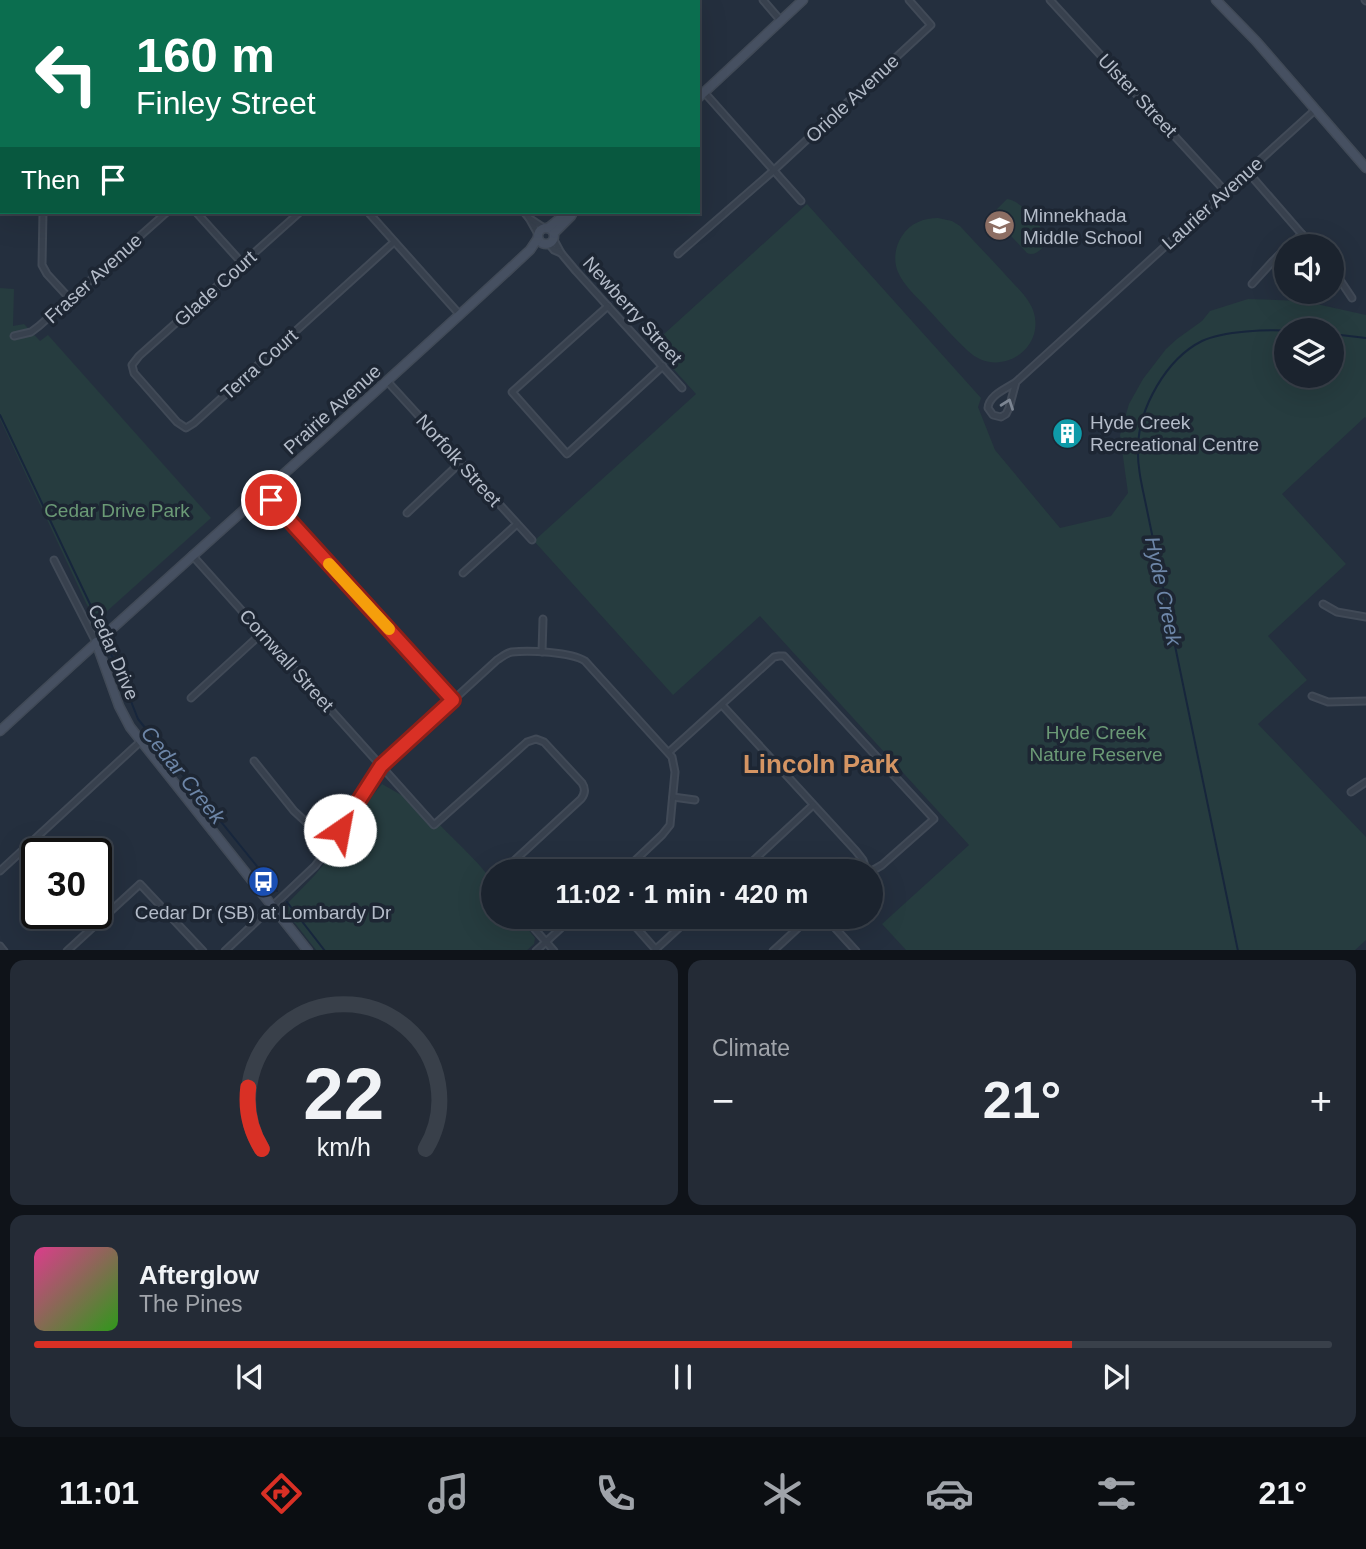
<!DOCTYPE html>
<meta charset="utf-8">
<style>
body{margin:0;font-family:Arial,sans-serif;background:#242b36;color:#f1f3f6;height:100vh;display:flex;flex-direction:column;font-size:26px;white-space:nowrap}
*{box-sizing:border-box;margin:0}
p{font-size:23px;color:#a0a4aa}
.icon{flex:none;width:38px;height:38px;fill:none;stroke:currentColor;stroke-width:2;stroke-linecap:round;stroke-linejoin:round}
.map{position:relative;height:950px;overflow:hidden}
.drawer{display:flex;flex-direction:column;gap:10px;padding:10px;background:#0f1319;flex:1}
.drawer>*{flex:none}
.banner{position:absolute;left:0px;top:0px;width:700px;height:214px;box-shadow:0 7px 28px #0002,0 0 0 2px #39404a;background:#0b6e4f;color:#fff;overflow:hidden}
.tools{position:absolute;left:1274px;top:234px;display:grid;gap:14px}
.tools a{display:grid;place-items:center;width:70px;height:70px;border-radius:50%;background:#1b232e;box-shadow:0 7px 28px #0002,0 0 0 2px #39404a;font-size:35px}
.speed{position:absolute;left:21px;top:838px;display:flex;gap:14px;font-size:35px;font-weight:700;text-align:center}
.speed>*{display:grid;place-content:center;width:91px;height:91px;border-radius:50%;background:#1b232e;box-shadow:0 7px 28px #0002,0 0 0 2px #39404a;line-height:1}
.speed .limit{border:4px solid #111;border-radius:10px;background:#fff;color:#111}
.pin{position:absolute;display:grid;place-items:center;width:60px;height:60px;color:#fff;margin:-30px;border:4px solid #fff;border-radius:50%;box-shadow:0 2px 7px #0007}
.me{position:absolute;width:77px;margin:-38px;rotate:33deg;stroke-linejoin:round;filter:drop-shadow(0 0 5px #0008)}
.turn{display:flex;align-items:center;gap:24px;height:147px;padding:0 21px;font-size:32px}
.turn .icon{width:91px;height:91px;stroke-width:2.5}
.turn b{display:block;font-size:49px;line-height:60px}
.then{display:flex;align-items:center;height:66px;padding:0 21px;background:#0003;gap:14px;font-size:26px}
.big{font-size:52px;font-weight:600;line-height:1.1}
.drawer .card{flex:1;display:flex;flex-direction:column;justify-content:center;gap:10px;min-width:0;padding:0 24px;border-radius:14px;background:#242b36}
.drawer .dial{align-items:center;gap:0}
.dial svg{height:182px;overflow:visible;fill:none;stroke:#39404a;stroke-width:7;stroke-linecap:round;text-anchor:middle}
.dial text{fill:#f1f3f6;stroke:none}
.song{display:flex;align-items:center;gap:21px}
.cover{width:84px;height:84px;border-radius:10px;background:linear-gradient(135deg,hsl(330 70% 55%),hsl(110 70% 35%))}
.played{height:7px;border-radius:4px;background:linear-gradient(90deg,#d93025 80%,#39404a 80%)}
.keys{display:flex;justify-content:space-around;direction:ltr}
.heat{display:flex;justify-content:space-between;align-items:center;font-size:38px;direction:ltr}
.drawer .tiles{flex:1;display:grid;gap:10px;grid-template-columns:1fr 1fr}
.card:last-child{grid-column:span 2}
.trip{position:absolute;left:481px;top:859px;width:402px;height:70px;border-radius:35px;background:#1b232e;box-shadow:0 7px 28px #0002,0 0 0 2px #39404a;font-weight:600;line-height:70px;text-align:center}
.dock{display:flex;height:112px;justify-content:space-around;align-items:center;background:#0b0e12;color:#a0a4aa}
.dock .icon{width:49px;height:49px}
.dock .selected{color:#d93025}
.dock b{font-size:32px;color:#f1f3f6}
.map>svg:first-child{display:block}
.green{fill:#263c3f;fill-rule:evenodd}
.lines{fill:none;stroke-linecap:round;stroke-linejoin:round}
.stream{stroke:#17263c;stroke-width:2}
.street-casing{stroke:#414a57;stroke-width:9}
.secondary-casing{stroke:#414a57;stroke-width:11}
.street{stroke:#38414e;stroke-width:5}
.secondary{stroke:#465061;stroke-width:8}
.oneway{stroke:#7c8592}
.route-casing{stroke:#8d1f18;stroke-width:18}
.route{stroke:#d93025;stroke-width:12}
.slow{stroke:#f59e0b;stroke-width:12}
.labels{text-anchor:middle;stroke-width:7;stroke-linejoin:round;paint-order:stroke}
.street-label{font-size:19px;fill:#b4bcc9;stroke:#1d2633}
.poi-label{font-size:19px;fill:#b4bcc9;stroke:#1d2633;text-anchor:start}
.park-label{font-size:19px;fill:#6b9a76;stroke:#1d2633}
.water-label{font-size:21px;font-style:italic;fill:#6d86a8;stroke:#1d2633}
.district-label{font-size:26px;font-weight:bold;fill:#d59563;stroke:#1d2633}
</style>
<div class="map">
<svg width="1366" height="951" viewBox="0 0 1366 951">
<rect width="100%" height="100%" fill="#242f3e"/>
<g class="green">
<path d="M1007,199C1021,200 1037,223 1046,234L1048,240C1044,248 1035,257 1027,253L996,220V210Z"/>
<path d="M807,204L981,398L978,407L995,450L1060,528L1111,516L1128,493L1120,435L1129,404L1143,379L1166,349L1177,339L1202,321L1210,311L1248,299L1303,301L1366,315V418L1365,417L1282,494L1346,564L1268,636L1307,680L1258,724L1366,837V940L1354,951L906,950L882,924L969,845L760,616L673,695L534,541L696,394L652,345ZM1286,331H1332V376H1286Z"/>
<path d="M938,218L952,221L960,226C974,241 989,257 1003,272C1013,284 1027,295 1033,310C1047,349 999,380 968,351C954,338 941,323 928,309C918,298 904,286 898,272C893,260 895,246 902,236C910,223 924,218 938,218Z"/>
<path d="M0,288L14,289L13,326L24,324L40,341L48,335L211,518L96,621L86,603L0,419Z"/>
<path d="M382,784L403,796L434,825H440C451,837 488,870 492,883C496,893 493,907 494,917H518L535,938L534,944L526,951L316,950L283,908L315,875L332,854L355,817Z"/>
</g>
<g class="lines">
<g class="stream">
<path d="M1332,334L1366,338"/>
<path d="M0,415L99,623"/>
<path d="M107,648L115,661L138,719L277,891"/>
<path d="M287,902L325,951"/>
<path d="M1238,951L1147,510C1143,490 1137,468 1138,447C1139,408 1166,359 1202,341C1223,331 1269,329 1292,331"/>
</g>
<defs>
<g id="street">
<path d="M338,0L339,2"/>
<path d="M496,0L497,2"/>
<path d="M763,0L781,21"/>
<path d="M1050,0L1225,191"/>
<path d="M1365,0L1366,1"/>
<path d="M110,2L111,0"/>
<path d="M263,2L265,0"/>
<path d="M402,2L404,0"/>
<path d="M704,92L801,201"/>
<path d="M1247,171L1313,247"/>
<path d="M43,212L42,265L47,274L70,299"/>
<path d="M196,212L242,263"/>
<path d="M300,212L139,356L132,365L134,373L177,422L186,428L194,423L394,242"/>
<path d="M368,212L460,315"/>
<path d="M524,212L529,218L538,234"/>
<path d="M529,218L544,228"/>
<path d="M554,240L561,253L576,271L682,388"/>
<path d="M549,244L554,250L561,253"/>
<path d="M1288,247L1302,234"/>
<path d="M678,254L773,171L931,25L909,0"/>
<path d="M1332,268L1352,298"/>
<path d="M1252,284L1272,262L1286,248"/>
<path d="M608,306L512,392L567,454L663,366"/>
<path d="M14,336L31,332L39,326L167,212"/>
<path d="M387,381L532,540"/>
<path d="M1016,382L1009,408L1006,414L1001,417L993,415L988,408C989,395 1006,389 1016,382L1315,110"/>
<path d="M263,492L453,700"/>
<path d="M407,513L461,462"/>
<path d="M192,555L434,825L527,742L536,739L544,742L582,783C586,789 585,794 581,799L502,872"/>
<path d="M54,560L96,642"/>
<path d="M463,573L517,524"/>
<path d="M1323,604L1337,612L1366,617"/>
<path d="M542,652L543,619"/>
<path d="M1312,696L1328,702L1366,701"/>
<path d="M191,698L262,633"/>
<path d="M722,705L856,851L863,860L867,872"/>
<path d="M669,752L774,657L779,656H784L934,819L882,865L870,872"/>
<path d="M254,761L294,811L331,845"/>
<path d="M1351,792L1366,782"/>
<path d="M673,797L695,800"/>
<path d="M0,871L141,741"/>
<path d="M741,872L813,805"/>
<path d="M524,917L554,951"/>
<path d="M627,917L657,951"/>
<path d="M825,917L856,951"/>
<path d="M0,946L4,951"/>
<path d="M656,949L691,917"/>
<path d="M67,951L140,884L203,951"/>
<path d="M225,951L315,866L331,845L381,766L497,660C502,657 506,653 512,652C529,650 571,652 585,661L672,757L675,772L670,825L662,835L623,872"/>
<path d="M536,951L573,917"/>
<path d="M773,951L810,917"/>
</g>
<g id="secondary">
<path d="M1216,0L1256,41L1366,168"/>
<path d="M698,98L803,0"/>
<circle cx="546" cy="236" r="8"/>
<path d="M548,228L568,212"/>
<path d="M554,233L571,216L573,212"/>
<path d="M96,642L119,706L130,727L308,951"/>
<path d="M0,731C175,569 355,413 530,250L538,238"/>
</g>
</defs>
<use href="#street" class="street-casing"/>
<use href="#secondary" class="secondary-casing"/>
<use href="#street" class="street"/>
<use href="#secondary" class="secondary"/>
</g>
<defs><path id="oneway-chevron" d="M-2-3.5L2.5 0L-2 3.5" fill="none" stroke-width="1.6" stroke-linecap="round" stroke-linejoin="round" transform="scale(1.75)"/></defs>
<use class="oneway" href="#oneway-chevron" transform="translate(1008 404) rotate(-70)"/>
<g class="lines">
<defs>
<path id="route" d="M271,500L453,700L381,766L340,830"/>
</defs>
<use href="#route" class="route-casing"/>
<use href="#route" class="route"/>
<path class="slow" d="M329,564L389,629"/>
</g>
<defs>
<symbol id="school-disc" viewBox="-11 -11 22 22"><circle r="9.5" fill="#8d6e63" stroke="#1d2633"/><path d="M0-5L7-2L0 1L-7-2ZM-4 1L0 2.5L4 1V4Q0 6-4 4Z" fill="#fff"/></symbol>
<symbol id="building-disc" viewBox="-11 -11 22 22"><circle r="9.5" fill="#0f9aa8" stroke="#1d2633"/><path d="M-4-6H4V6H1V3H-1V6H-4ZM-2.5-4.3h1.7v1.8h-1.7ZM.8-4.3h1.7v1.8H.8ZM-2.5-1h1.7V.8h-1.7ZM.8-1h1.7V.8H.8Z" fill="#fff"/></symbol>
<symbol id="bus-disc" viewBox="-11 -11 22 22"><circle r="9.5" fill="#1a4fb4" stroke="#1d2633"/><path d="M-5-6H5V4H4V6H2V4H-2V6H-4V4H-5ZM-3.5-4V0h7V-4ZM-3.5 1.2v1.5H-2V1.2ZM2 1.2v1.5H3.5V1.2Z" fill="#fff"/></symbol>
</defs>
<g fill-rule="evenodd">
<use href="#school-disc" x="982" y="208" width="35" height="35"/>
<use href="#building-disc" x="1050" y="416" width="35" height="35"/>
<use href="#bus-disc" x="246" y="864" width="35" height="35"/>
</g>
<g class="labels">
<g class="street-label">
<text transform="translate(1138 95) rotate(47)" y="7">Ulster Street</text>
<text transform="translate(852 98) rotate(-43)" y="7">Oriole Avenue</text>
<text transform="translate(1212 203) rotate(-42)" y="7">Laurier Avenue</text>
<text transform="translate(93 278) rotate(-42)" y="7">Fraser Avenue</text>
<text transform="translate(215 288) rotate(-42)" y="7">Glade Court</text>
<text transform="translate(633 310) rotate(48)" y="7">Newberry Street</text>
<text transform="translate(259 364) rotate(-42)" y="7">Terra Court</text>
<text transform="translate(332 409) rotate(-42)" y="7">Prairie Avenue</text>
<text transform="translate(459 460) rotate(48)" y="7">Norfolk Street</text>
<text transform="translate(114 652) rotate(67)" y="7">Cedar Drive</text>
<text transform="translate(287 660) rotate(48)" y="7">Cornwall Street</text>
</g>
<g class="poi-label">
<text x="1023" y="222">Minnekhada<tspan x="1023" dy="22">Middle School</tspan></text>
<text x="1090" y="429">Hyde Creek<tspan x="1090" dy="22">Recreational Centre</tspan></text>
<text x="263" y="919" text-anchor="middle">Cedar Dr (SB) at Lombardy Dr</text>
</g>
<g class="park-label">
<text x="117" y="517">Cedar Drive Park</text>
<text x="1096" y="739">Hyde Creek<tspan x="1096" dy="22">Nature Reserve</tspan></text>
</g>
<g class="water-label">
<text transform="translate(1163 591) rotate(78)" y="7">Hyde Creek</text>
<text transform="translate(183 775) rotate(51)" y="7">Cedar Creek</text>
</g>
<g class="district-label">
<text x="821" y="773">Lincoln Park</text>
</g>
</g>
</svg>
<div class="tools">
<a><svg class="icon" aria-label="sound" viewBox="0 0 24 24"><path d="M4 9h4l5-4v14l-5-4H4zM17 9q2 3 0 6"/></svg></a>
<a><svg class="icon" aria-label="layers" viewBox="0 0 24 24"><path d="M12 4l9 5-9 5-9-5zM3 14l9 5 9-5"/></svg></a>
</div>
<div class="speed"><div class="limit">30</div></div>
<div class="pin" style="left:271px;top:500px;background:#d93025"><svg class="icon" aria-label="arrive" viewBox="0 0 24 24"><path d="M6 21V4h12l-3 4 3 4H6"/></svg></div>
<svg class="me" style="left:340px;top:830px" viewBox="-20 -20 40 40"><circle r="19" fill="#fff"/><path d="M0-13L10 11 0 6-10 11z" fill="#d93025"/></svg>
<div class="trip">11:02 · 1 min · 420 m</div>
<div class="banner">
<div class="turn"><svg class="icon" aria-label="left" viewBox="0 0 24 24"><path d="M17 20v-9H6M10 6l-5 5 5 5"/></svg><div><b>160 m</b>Finley Street</div></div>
<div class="then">Then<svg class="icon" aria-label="arrive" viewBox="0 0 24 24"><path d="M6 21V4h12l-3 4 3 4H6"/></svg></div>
</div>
</div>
<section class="drawer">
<div class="tiles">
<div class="card dial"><svg viewBox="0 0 100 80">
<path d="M14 69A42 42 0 1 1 86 69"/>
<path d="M14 69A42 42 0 0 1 8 42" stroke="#d93025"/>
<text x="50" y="56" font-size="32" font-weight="700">22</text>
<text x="50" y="72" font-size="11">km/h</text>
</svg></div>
<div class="card"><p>Climate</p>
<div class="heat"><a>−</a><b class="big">21°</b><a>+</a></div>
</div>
<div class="card">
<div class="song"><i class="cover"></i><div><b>Afterglow</b><p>The Pines</p></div></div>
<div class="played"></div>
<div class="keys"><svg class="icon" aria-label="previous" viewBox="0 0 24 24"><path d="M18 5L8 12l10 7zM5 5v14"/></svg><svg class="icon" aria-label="pause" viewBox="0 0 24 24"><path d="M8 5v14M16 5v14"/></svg><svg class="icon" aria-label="next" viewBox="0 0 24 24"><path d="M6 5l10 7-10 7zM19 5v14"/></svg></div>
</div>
</div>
</section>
<nav class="dock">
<b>11:01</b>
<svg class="icon selected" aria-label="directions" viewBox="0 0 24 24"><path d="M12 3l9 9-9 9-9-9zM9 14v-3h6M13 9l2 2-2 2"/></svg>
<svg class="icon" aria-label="music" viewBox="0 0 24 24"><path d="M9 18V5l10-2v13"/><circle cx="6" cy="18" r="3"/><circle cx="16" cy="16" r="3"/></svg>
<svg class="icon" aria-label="phone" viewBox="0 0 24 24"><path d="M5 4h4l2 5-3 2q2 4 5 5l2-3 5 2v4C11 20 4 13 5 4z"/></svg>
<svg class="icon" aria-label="climate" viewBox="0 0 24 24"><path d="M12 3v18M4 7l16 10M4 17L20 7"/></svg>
<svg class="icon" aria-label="car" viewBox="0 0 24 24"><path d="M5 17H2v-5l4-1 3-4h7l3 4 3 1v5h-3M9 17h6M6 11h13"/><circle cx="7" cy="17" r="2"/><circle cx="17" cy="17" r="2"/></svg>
<svg class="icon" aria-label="filters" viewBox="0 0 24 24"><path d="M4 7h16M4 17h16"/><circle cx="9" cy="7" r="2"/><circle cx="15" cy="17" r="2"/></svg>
<b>21°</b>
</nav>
